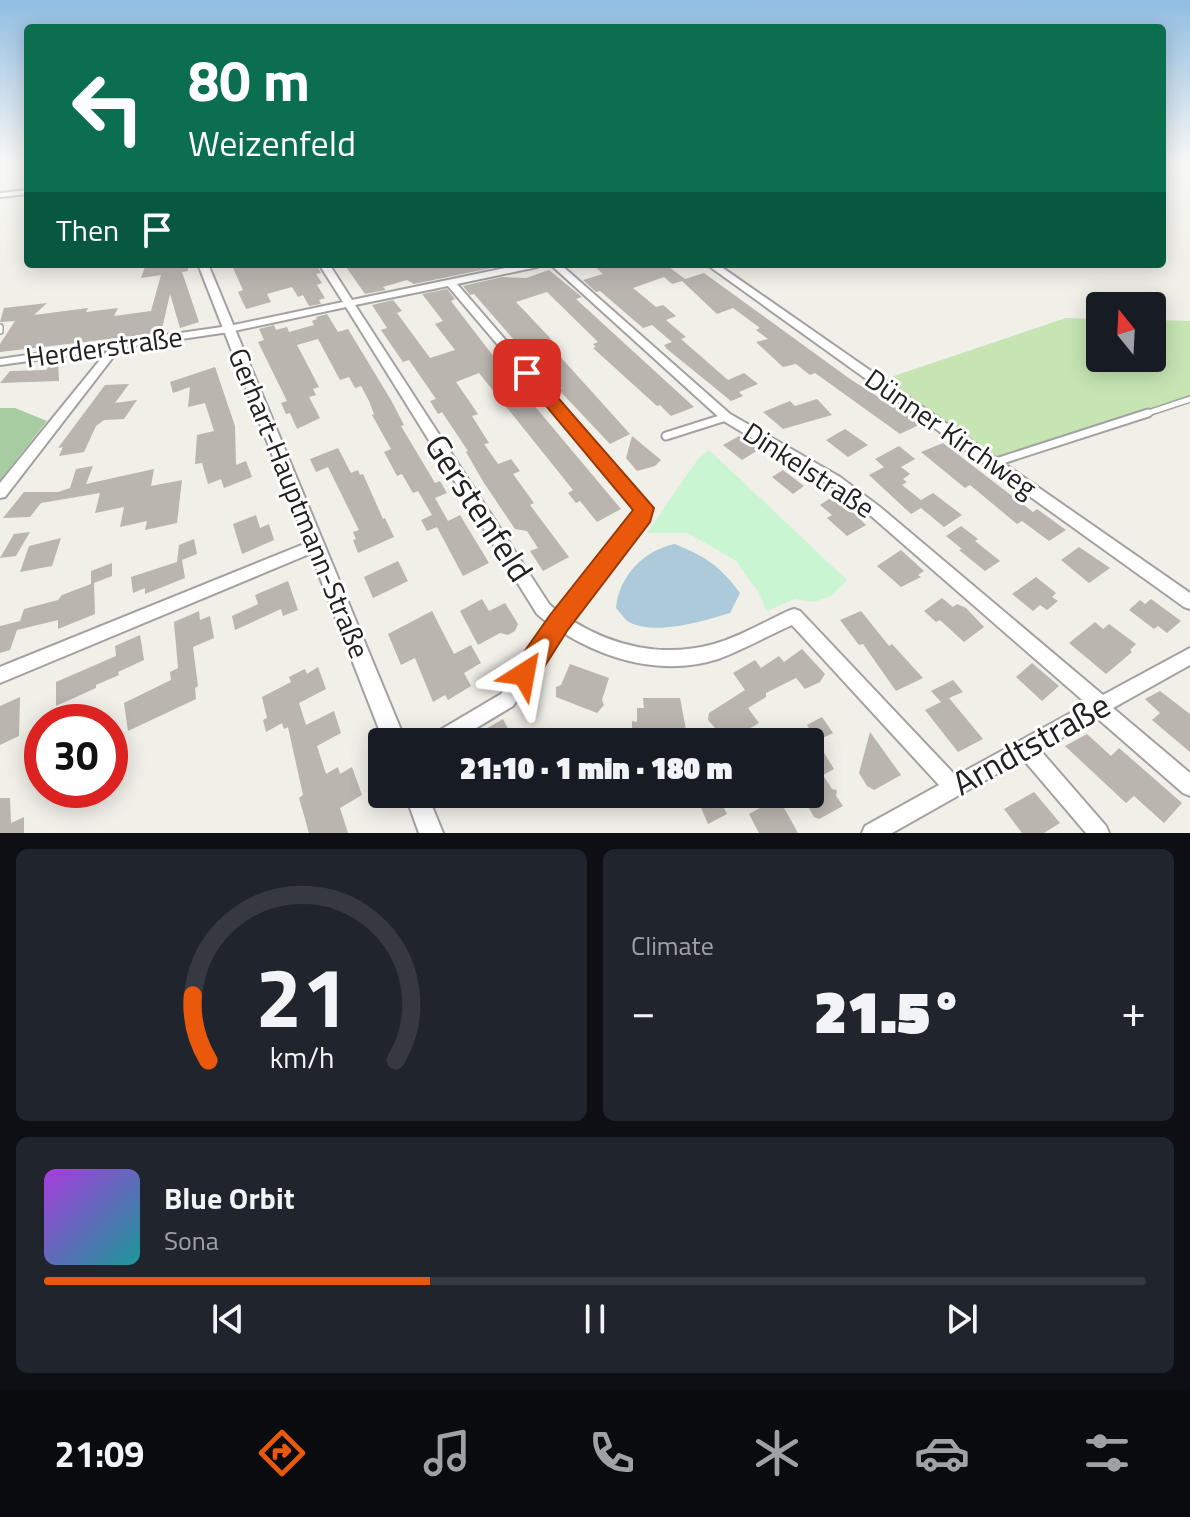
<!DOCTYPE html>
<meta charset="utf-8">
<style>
body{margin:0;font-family:"Titillium Web",sans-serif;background:#20242c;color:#f1f3f6;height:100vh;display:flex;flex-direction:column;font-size:30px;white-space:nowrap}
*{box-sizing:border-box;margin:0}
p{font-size:26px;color:#9ea1a6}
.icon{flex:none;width:44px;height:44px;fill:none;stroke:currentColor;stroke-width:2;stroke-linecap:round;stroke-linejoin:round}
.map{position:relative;height:833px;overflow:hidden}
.panel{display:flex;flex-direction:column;gap:16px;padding:16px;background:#0d0f14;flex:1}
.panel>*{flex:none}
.guide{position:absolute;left:24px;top:24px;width:1142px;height:244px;border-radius:8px;box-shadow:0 4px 20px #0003;background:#0b6e4f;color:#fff;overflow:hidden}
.needle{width:52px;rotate:342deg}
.buttons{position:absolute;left:1086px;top:292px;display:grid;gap:16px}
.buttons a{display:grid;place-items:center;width:80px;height:80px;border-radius:8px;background:#171b24;box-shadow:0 4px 20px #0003;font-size:40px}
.speed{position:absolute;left:24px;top:704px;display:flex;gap:16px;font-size:40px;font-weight:700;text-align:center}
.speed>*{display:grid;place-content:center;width:104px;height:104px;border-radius:50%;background:#171b24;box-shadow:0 4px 20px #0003;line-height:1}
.speed .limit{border:12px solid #d22;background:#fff;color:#111}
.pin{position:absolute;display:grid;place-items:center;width:68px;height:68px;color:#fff;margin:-34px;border-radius:16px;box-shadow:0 4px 12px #0006}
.me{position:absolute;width:88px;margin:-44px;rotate:34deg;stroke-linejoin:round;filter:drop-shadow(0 0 6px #0008)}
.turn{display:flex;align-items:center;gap:28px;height:168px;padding:0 32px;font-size:36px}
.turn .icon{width:104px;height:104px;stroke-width:2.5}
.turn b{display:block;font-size:56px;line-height:68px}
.then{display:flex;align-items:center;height:76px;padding:0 32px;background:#0003;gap:16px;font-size:30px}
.big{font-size:60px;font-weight:800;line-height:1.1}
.panel .card{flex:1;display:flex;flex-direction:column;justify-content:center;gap:12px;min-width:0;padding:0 28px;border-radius:12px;background:#20242c}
.panel .dial{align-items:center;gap:0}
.dial svg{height:208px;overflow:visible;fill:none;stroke:#363941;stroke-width:7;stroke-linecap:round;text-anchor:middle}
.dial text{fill:#f1f3f6;stroke:none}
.song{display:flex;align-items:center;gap:24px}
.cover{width:96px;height:96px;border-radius:12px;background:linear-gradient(135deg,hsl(280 70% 55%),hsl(180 70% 35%))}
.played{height:8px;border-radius:4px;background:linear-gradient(90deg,#ea580c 35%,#363941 35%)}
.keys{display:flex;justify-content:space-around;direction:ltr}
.heat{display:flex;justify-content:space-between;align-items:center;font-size:44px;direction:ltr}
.panel .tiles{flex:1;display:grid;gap:16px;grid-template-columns:1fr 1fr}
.card:last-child{grid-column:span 2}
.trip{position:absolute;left:368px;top:728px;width:456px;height:80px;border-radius:8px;background:#171b24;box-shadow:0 4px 20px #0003;font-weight:800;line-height:80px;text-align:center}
.menu{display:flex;height:128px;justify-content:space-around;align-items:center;background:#090b0e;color:#9ea1a6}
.menu .icon{width:56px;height:56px}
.menu .selected{color:#ea580c}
.menu b{font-size:36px;color:#f1f3f6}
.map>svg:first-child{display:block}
.grass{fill:#c6e5b3}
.forest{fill:#a8cca1}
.park{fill:#caf5d3}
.water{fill:#adcada}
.building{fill:#bab5ae}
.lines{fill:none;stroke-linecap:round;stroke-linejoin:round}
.service-far1-casing{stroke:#a2a2a2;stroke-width:8}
.service-casing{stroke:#a2a2a2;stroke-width:11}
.minor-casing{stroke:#a2a2a2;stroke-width:4}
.tertiary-casing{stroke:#a2a2a2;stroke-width:4}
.service-far1{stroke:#fff;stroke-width:5}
.service{stroke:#fff;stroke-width:7}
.minor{fill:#fff;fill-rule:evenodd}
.tertiary{fill:#fff;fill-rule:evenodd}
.route{fill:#ea580c;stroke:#983908;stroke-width:2}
.labels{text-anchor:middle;stroke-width:6;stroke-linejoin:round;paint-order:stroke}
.street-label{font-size:28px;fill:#212121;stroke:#fff}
.near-street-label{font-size:34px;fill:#212121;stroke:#fff}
</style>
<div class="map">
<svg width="1190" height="833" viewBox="0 0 1190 833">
<rect width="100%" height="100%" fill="#f0efe8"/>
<path class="grass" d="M1066,318L1100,319V358H1152V320L1190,321V396L997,457L988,455L882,380Z"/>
<path class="forest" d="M0,408H15L47,421L0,480Z"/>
<path class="park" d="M709,450L847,580L831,596L814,602L795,599L767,611L757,590L736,561L688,533H647L698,459Z"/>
<path class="water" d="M675,544C706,557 720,566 740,593L730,613C703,621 656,636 629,622C625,620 620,612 616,608C619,576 644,550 675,544Z"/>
<g class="building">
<path d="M146,264H188V271L182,272L199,322L180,328L170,294L161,333L0,352V344L15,321L0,322L4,308L47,303L34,315L88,308L86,312L118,308L114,316L151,311L161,275L141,278Z"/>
<path d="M249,264H316L321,273L316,274L322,283L317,285L325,298L319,300L321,304L309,306L303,295L298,297L292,287L267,294L271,302L246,309L238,292L243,290L233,268Z"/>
<path d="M344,264H494L496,267L414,284L407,280L383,287L386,290L365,294Z"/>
<path d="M592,264H665L685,279L704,273L850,379L921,424L900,434L815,373L810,375L796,364L783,367L756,342L768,339L756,330L760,328L733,308L717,314L682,281L672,284L664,277L633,288L656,307L663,305L676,316L666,320L686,337L681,339L728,380L744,373L758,384L739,392L743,396L731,401L667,349L664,345L672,342L652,325L643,328L600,291L596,292L583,280L603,274Z"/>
<path d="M549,270L582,297L576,299L694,407L671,416L660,405L657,406L593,348L596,347L593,344L598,342L547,292L516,302L552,340L547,342L630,434L610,444L559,390L562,388L536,358L529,357L474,294L470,295L463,286L502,277L526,278Z"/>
<path d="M447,289L455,299L451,301L497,361L621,509L597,522L580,501L576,503L568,493L573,490L479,373L456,382L478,414L472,416L489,443L484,444L498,464L511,459L520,471L513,474L534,503L530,505L569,557L543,571L530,551L538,548L527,531L515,529L484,483L466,452L468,451L442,412L438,414L430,401L436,399L409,360L403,362L381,330L387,328L372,305L393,300L402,311L397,313L430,358L455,350L435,324L443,321L422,294Z"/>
<path d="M327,314L338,332L348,329L391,400L404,425L401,426L435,483L440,481L447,493L435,498L448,521L460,515L489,563L463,576L437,527L427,531L421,520L432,515L418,491L413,493L402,474L397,476L389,461L384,452L391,449L372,415L374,414L369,401L361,386L355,388L349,377L340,380L318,339L297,345L319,387L313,389L316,395L309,397L320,418L297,429L290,413L286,414L281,403L287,401L258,342L264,340L259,329L274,325L276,330L287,327L289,332L314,325L312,321L317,319L316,317Z"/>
<path d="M55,360H58L59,381L0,383L10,371L46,370Z"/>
<path d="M215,367L235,426L236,465L246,461L252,477L224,488L221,479L208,484L202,463L195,464L197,435L214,431L205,403L188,407L190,387L173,393L170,382Z"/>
<path d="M129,384L115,403L137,400L124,419L104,420L96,426L84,452L59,456L63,447L58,448L105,385Z"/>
<path d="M817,399L832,415L783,429L763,412L790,401L795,406Z"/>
<path d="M845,429L868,445L848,457L826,440Z"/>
<path d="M632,436L661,460L655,466L637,471L626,458Z"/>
<path d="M739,436L758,450L742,460L723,445Z"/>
<path d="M943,443L1033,512L1037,509L1066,530L1049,541L1022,521L1017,524L970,485L965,488L921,452Z"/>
<path d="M899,446L915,459L901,467L910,474L903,479L907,482L902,485L921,500L933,493L962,515L944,527L921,508L911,514L869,475L884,467L875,459Z"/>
<path d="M338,448L351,473L358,470L360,475L363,474L383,519L385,518L394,537L358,553L353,540L356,539L353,532L359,530L328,467L316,472L310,459Z"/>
<path d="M93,466L86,484L154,469L151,486L182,480L177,523L145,530L147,521L120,527L124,507L95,513L100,493L41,503L30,517L3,518L24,492H58L70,488L76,469Z"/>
<path d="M783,470L804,486L793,494L772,477Z"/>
<path d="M835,495L866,525L847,536L827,518L832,515L820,505Z"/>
<path d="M256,515L260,528L269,524L274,540L242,554L233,524Z"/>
<path d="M961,526L978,539L975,541L1000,561L985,571L959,550L962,549L946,536Z"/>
<path d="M30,532L16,556L0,558L14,534Z"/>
<path d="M61,538L52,566L20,572L29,546Z"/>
<path d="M194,539L197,554L182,560L185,578L145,594V588L133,593L131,577L177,562L179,545Z"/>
<path d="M1079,547L1110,568L1089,583L1061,560Z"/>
<path d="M901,550L924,571L918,575L921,577L901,587L877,566Z"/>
<path d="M398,561L408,581L373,598L364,577Z"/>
<path d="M112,563V576L94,583L95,614L58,629V620L17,630L10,650L0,653V626L20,621L24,609L58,600L62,595L91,584V571Z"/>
<path d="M1036,577L1056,593L1052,597L1058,601L1047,610L1040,605L1033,611L1012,594Z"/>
<path d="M288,581L298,610L283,616L281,609L235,630L232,616L258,604L255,595Z"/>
<path d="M942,598L953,607L957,604L966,608L984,627L964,642L940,620L936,622L924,611Z"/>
<path d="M482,599L489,611L505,603L518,624L515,631L508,635L500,633L478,645L460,611Z"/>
<path d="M1151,599L1181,621L1167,633L1158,626L1154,629L1129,610L1140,600L1145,604Z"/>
<path d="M199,611L200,620L210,616L214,638L193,647L198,686L195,688L196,699L128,731L124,703L171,680L170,672L178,668L174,622Z"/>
<path d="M432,611L454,654L471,645L481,663L464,673L471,686L448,700L445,695L433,702L415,658L401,665L388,634Z"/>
<path d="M861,611L889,646L892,644L923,678L896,691L863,644L859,645L840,620Z"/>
<path d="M1095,622L1103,629L1109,624L1136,644L1130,650L1132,652L1106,674L1069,643Z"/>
<path d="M140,635L144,660L118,672L119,675L96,685V688L56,706V682L116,656L115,646Z"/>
<path d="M802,649L825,674L820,682L805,689L796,678L766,693V697L748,708L759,723L727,742L708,720L709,713L745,690L733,673L755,660L761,668L779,656L784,662Z"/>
<path d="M1032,663L1059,686L1042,701L1016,677Z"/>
<path d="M570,664L609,678L602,700L604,705L597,713L556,697V687L561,685Z"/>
<path d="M318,667L326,689L299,703L306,725L334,711L341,733L317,746L326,774L338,767L340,774L352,767L362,795L340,808L348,833H309L299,798L303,795L288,727L284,729L282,723L266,732L263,720L267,718L262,697L291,682L289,677L305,669L307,674Z"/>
<path d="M953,680L963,692L949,698L983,739L958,752L925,710L941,702L931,691Z"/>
<path d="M1160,691L1190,714V752L1152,720L1160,713L1145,699Z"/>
<path d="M20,697L19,736L0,745V706Z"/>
<path d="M643,698H680L687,735L642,736L632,733V721L637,722V708H644Z"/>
<path d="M822,717L833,733L817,741L807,725Z"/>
<path d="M503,719L515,742H489L484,730Z"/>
<path d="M870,732L901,775L874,790L867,786L859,773Z"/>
<path d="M1087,734L1111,756L1119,748L1182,803L1164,823L1134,796L1126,803L1065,746Z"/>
<path d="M818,743L834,769L823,775L832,789L837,790L836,796L843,806L819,819L814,817L806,803L810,794V772L817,768L810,756V747Z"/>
<path d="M1034,792L1060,823L1044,833H1022L1004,809Z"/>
<path d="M700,794H717L727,814L708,824L699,803Z"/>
<path d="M0,798H10L11,823L24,817V833H0Z"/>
<path d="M778,798L788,815L798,833H759L749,814Z"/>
</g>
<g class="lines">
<defs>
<g id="service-far1">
<path d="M0,327V331"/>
<path d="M1142,415L1190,399"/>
</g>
<g id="service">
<path d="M666,436L726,417"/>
<path d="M993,463L1148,413"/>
</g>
<g id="minor">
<path d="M28,190V194L0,197V193Z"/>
<path d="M319,264H329L352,300L524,264H542L537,267L457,284L651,508L647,520L571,620C614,647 664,658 714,644C740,637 764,622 788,611L794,609L800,611L956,776L1087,704L870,515L830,485L722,420L550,264H560L730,414L840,477L880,507L1103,695L1190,648V665L1113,708L1190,773V796L1183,793L1097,718L1040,750L1106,826L1109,833H1086L1023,759L892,833H862L865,826L939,785L792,625C767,636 743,650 718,659C665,676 608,661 562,632L513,706L453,742H427L430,736L501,694L549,624L537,614L346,307L229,332L120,348L5,497L0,498V483L108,350L0,365V359L229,326L343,302ZM448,286L637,509L636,514L558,612L549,604L355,305Z"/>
<path d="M706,264H717L1190,593V609L1184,607Z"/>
<path d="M314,540L319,542L321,546L319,550L0,683V667Z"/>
</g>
<g id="tertiary">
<path d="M198,264H208L406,742H384Z"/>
<path d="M405,794H427L443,833H419Z"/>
</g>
</defs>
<use href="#service-far1" class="service-far1-casing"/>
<use href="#service" class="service-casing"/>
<use href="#minor" class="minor-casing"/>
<use href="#tertiary" class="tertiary-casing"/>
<use href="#service-far1" class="service-far1"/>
<use href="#service" class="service"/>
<use href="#minor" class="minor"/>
<use href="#tertiary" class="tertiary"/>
</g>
<linearGradient id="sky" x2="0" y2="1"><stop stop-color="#90bde2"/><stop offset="0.58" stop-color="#f8f8f5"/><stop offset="1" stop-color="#f8f8f5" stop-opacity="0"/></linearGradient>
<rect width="1190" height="281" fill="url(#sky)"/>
<path class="route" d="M527,367L533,369L654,508L650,522L567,631L534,683L524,687L515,683L512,674L515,665L550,615L633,510L521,376L519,373Z"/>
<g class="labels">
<g class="street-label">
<text transform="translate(104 347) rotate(-8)" y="10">Herderstraße</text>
<text transform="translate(951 433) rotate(35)" y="10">Dünner Kirchweg</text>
<text transform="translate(809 470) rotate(33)" y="10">Dinkelstraße</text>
<text transform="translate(299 503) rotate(68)" y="10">Gerhart-Hauptmann-Straße</text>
</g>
<g class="near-street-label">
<text transform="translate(479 508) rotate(57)" y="12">Gerstenfeld</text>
<text transform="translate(1031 744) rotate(-29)" y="12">Arndtstraße</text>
</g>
</g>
</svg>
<div class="buttons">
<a><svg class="needle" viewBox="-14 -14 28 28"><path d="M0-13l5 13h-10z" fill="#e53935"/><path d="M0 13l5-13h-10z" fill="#9ea1a6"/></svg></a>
</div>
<div class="speed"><div class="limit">30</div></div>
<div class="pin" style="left:527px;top:373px;background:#d93025"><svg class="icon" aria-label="arrive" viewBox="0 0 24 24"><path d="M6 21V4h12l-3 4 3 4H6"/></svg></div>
<svg class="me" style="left:524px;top:674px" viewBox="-20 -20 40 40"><path d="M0-17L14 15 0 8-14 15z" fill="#ea580c" stroke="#fff" stroke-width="4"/></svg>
<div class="trip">21:10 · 1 min · 180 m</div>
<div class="guide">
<div class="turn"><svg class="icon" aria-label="left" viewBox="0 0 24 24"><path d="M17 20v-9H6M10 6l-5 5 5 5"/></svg><div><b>80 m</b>Weizenfeld</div></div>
<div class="then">Then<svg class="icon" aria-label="arrive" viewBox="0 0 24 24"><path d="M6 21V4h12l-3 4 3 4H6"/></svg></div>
</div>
</div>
<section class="panel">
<div class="tiles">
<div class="card dial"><svg viewBox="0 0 100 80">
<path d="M14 69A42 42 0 1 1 86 69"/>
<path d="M14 69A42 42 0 0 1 8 44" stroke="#ea580c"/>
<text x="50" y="56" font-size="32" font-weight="700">21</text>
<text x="50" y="72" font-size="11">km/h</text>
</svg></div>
<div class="card"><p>Climate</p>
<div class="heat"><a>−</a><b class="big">21.5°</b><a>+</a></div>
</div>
<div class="card">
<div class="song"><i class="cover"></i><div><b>Blue Orbit</b><p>Sona</p></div></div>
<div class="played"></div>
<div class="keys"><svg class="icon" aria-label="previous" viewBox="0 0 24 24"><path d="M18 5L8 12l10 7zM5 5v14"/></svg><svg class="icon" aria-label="pause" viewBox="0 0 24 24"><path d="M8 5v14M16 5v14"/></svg><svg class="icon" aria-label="next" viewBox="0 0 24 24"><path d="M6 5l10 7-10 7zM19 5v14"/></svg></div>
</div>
</div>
</section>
<nav class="menu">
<b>21:09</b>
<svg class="icon selected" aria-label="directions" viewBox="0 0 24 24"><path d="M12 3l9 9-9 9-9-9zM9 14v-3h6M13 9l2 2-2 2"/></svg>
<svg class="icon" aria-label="music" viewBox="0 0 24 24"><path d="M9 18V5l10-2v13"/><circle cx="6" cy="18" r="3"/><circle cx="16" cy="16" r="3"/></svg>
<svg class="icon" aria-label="phone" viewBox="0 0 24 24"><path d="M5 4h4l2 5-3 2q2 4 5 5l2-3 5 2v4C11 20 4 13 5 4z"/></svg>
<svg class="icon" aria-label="climate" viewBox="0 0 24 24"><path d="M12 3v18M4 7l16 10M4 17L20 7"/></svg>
<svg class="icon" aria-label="car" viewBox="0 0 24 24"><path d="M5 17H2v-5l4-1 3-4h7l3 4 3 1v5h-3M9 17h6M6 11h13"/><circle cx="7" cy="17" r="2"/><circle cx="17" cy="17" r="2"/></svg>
<svg class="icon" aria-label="filters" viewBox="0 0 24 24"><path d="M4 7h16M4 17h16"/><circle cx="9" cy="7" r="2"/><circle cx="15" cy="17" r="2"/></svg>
</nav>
